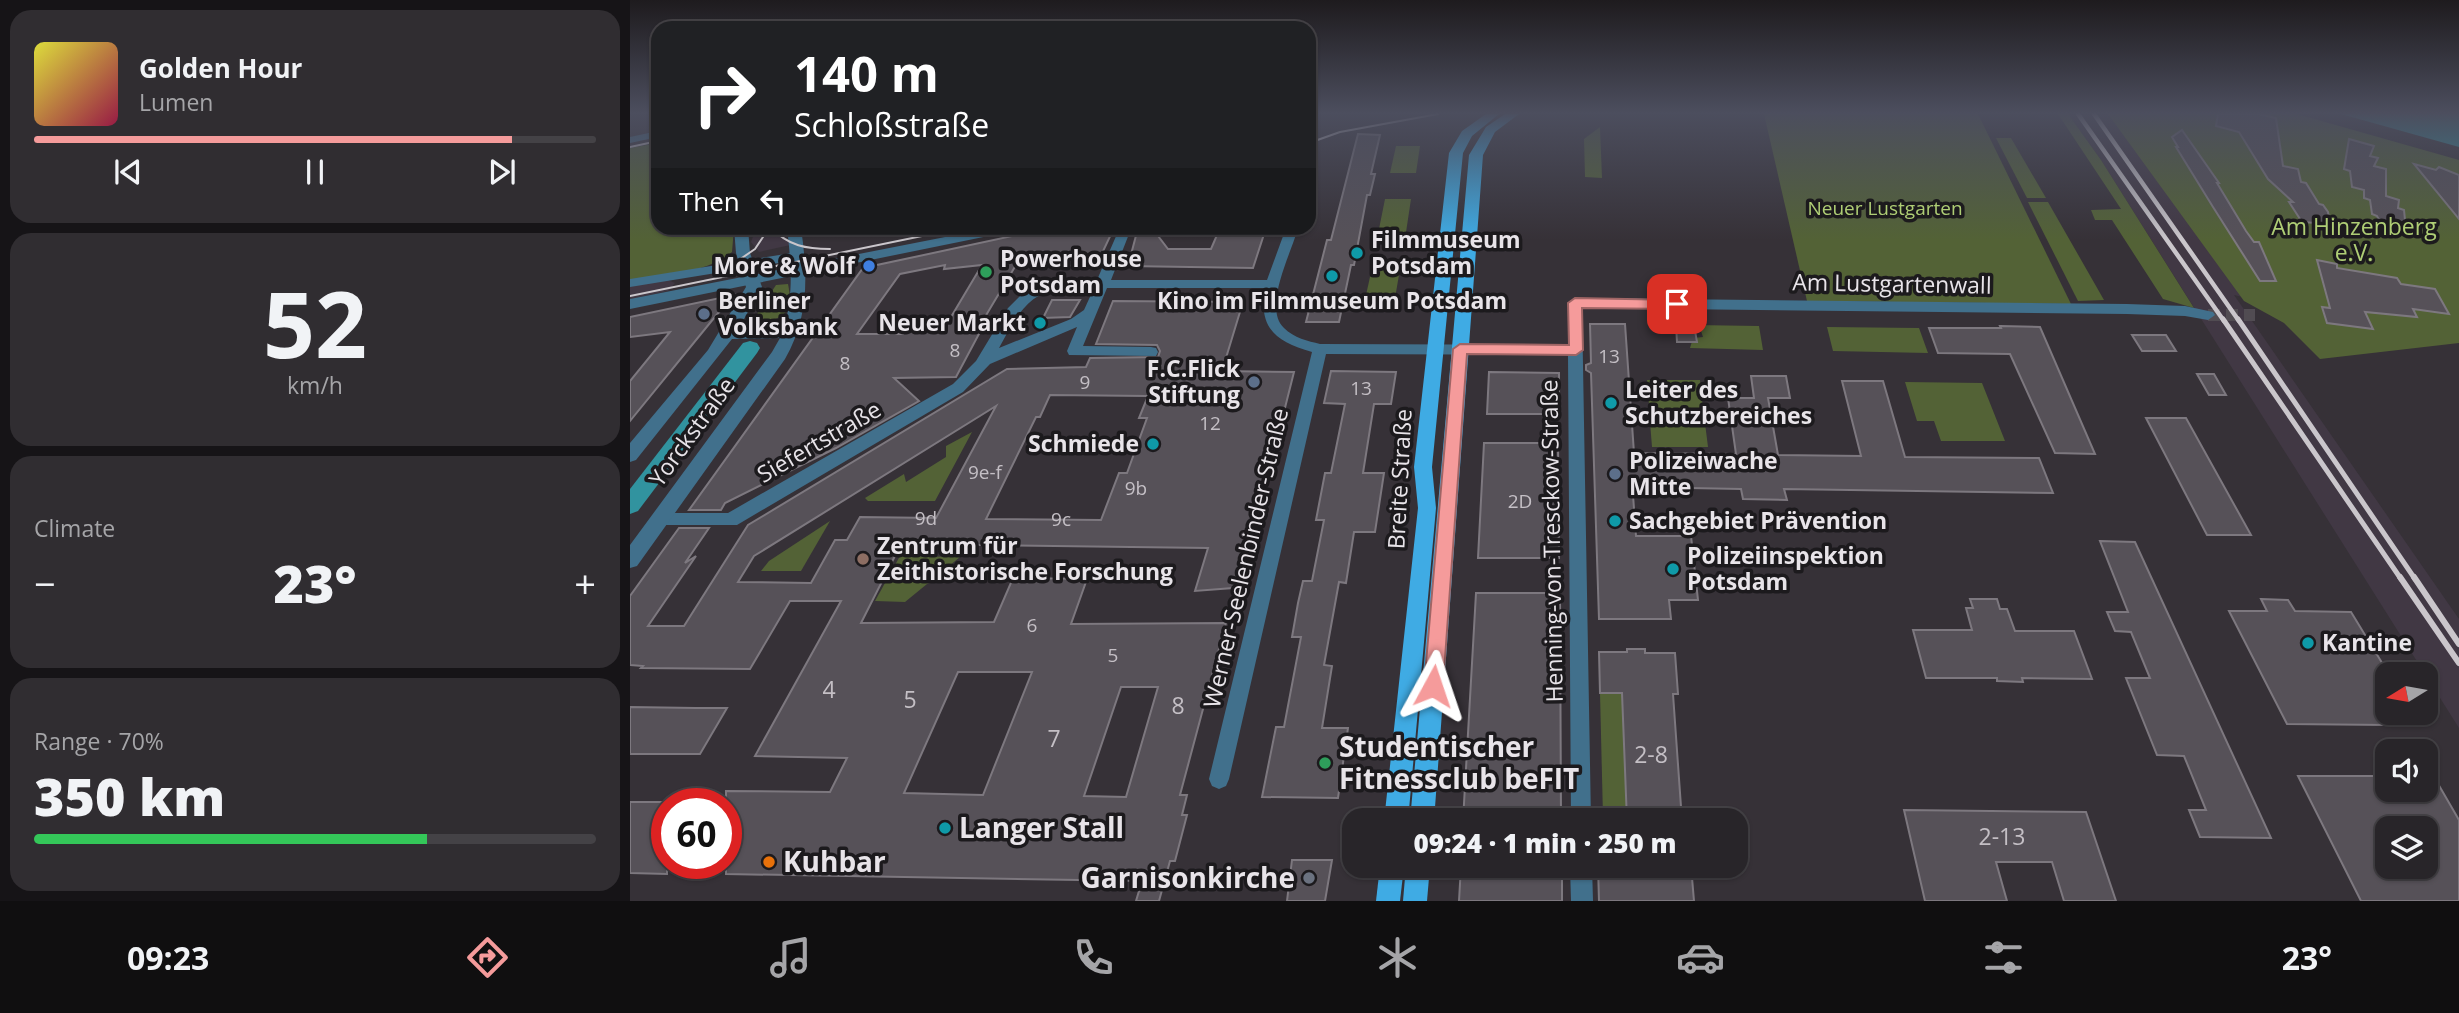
<!DOCTYPE html>
<meta charset="utf-8">
<style>
body{margin:0;font-family:"Open Sans",sans-serif;background:#302d31;color:#f1f3f6;height:100vh;display:flex;flex-direction:column;font-size:26px;white-space:nowrap}
*{box-sizing:border-box;margin:0}
p{font-size:23px;color:#a5a5a8}
.icon{flex:none;width:38px;height:38px;fill:none;stroke:currentColor;stroke-width:2;stroke-linecap:round;stroke-linejoin:round}
.map{position:relative;flex:1;overflow:hidden}
.panel{display:flex;flex-direction:column;gap:10px;padding:10px;background:#161417;width:630px}
.panel>*{flex:none}
.top-card{position:absolute;left:21px;top:21px;width:665px;height:214px;border-radius:21px;box-shadow:0 2px 5px #0004,0 0 0 2px #444246;background:#202124;color:#fff;overflow:hidden}
.needle{width:46px;rotate:259deg}
.tools{position:absolute;left:1745px;top:662px;display:grid;gap:14px}
.tools a{display:grid;place-items:center;width:63px;height:63px;border-radius:14px;background:#282529;box-shadow:0 2px 5px #0004,0 0 0 2px #444246;font-size:35px}
.speed{position:absolute;left:21px;top:788px;display:flex;gap:14px;font-size:35px;font-weight:700;text-align:center}
.speed>*{display:grid;place-content:center;width:91px;height:91px;border-radius:50%;background:#282529;box-shadow:0 2px 5px #0004,0 0 0 2px #444246;line-height:1}
.speed .limit{border:10px solid #d22;background:#fff;color:#111}
.pin{position:absolute;display:grid;place-items:center;width:60px;height:60px;color:#fff;margin:-30px;border-radius:14px;box-shadow:0 4px 10px #0006}
.me{position:absolute;width:77px;margin:-38px;rotate:5deg;stroke-linejoin:round;filter:drop-shadow(0 0 5px #0008)}
.turn{display:flex;align-items:center;gap:24px;height:147px;padding:0 28px;font-size:32px}
.turn .icon{width:91px;height:91px;stroke-width:2.5}
.turn b{display:block;font-size:49px;line-height:60px}
.then{display:flex;align-items:center;height:66px;padding:0 28px;background:#0003;gap:14px;font-size:26px}
.big{font-size:52px;font-weight:800;line-height:1.1}
.panel .card{flex:1;display:flex;flex-direction:column;justify-content:center;gap:10px;min-width:0;padding:0 24px;border-radius:21px;background:#302d31}
.panel .dial{align-items:center;gap:0}
.dial b{font-size:91px;line-height:1}
.song{display:flex;align-items:center;gap:21px}
.cover{width:84px;height:84px;border-radius:10px;background:linear-gradient(135deg,hsl(60 70% 55%),hsl(340 70% 35%))}
.played{height:7px;border-radius:4px;background:linear-gradient(90deg,#f59b9b 85%,#444246 85%)}
.keys{display:flex;justify-content:space-around;direction:ltr}
.heat{display:flex;justify-content:space-between;align-items:center;font-size:38px;direction:ltr}
.charge{height:10px;border-radius:5px;background:linear-gradient(90deg,#34c759 70%,#444246 0)}
.trip{position:absolute;left:712px;top:808px;width:406px;height:70px;border-radius:21px;background:#282529;box-shadow:0 2px 5px #0004,0 0 0 2px #444246;font-weight:800;line-height:70px;text-align:center}
.tab-bar{display:flex;height:112px;justify-content:space-around;align-items:center;background:#100f10;color:#a5a5a8}
.tab-bar .icon{width:49px;height:49px}
.tab-bar .active{color:#f59b9b}
.tab-bar b{font-size:32px;color:#f1f3f6}
main{display:flex;flex:1;min-height:0}
.map>svg:first-child{display:block}
.built{fill:#413844}
.green{fill:#536236}
.water{fill:#31939f}
.lines{fill:none;stroke-linecap:round;stroke-linejoin:round}
.canal{fill:#31939f;fill-rule:evenodd}
.building{fill:#565158;stroke:#7d787f;stroke-width:2;fill-rule:evenodd}
.minor-tunnel{stroke:#514c52;stroke-width:12;stroke-dasharray:12 6;stroke-linecap:butt}
.minor{fill:#41708c;fill-rule:evenodd}
.tertiary{fill:#41708c;fill-rule:evenodd}
.primary{fill:#3fabe4;fill-rule:evenodd}
.tram{stroke:#cac6cb;stroke-width:2}
.rail-far2{stroke:#cac6cb;stroke-width:4.5}
.rail-far1{stroke:#cac6cb;stroke-width:5}
.rail{stroke:#cac6cb;stroke-width:6}
.route{fill:#f59b9b;stroke:#9f6565;stroke-width:2}
.culture-dot{fill:#0f9aa8;stroke:#1c1a1d;stroke-width:2.5}
.shop-dot{fill:#3f7fe0;stroke:#1c1a1d;stroke-width:2.5}
.leisure-dot{fill:#2e9e5b;stroke:#1c1a1d;stroke-width:2.5}
.service-dot{fill:#5c6f8a;stroke:#1c1a1d;stroke-width:2.5}
.education-dot{fill:#8d6e63;stroke:#1c1a1d;stroke-width:2.5}
.food-dot{fill:#e8710a;stroke:#1c1a1d;stroke-width:2.5}
.worship-dot{fill:#6b7280;stroke:#1c1a1d;stroke-width:2.5}
.labels{text-anchor:middle;stroke-width:7;stroke-linejoin:round;paint-order:stroke}
.far-park-label{font-size:19px;fill:#afce75;stroke:#1c1a1d}
.number-label{font-size:19px;fill:#c4bfc5}
.park-label{font-size:23px;fill:#afce75;stroke:#1c1a1d}
.poi-label{font-size:23px;font-weight:bold;fill:#e8e4e9;stroke:#1c1a1d;text-anchor:start}
.street-label{font-size:23px;fill:#e8e4e9;stroke:#1c1a1d}
.near-number-label{font-size:23px;fill:#c4bfc5}
.near-poi-label{font-size:28px;font-weight:bold;fill:#e8e4e9;stroke:#1c1a1d;text-anchor:start}
</style>
<main>
<section class="panel">
<div class="card">
<div class="song"><i class="cover"></i><div><b>Golden Hour</b><p>Lumen</p></div></div>
<div class="played"></div>
<div class="keys"><svg class="icon" aria-label="previous" viewBox="0 0 24 24"><path d="M18 5L8 12l10 7zM5 5v14"/></svg><svg class="icon" aria-label="pause" viewBox="0 0 24 24"><path d="M8 5v14M16 5v14"/></svg><svg class="icon" aria-label="next" viewBox="0 0 24 24"><path d="M6 5l10 7-10 7zM19 5v14"/></svg></div>
</div>
<div class="card dial"><b>52</b><p>km/h</p></div>
<div class="card"><p>Climate</p>
<div class="heat"><a>−</a><b class="big">23°</b><a>+</a></div>
</div>
<div class="card"><p>Range · 70%</p><b class="big">350 km</b><div class="charge"></div></div>
</section>
<div class="map">
<svg width="1829" height="901" viewBox="0 0 1829 901">
<rect width="100%" height="100%" fill="#363137"/>
<g class="built">
<path d="M1438,114H1506L1640,303L1604,295L1829,619V728L1471,160Z"/>
<path d="M126,228H147L150,234L165,244L129,252L121,242Z"/>
<path d="M38,280L45,283L38,291L0,299V285Z"/>
</g>
<g class="green">
<path d="M1134,114H1348L1441,304L1177,301Z"/>
<path d="M1428,114H1438L1471,160L1564,308L1533,299L1482,220H1465L1461,210L1491,209Z"/>
<path d="M1478,114H1667L1829,160V343L1690,359L1654,323L1614,301Z"/>
<path d="M970,127L972,178L955,177L954,139Z"/>
<path d="M1366,138H1381L1416,198H1397Z"/>
<path d="M28,143V228H104L102,252C76,274 33,274 0,280V148Z"/>
<path d="M766,146H790L786,173H760Z"/>
<path d="M755,199H781L775,239H747Z"/>
<path d="M1398,202H1418L1474,300L1448,301Z"/>
<path d="M742,268L770,269L764,304H734Z"/>
<path d="M158,284C165,316 149,322 122,322L146,285Z"/>
<path d="M1064,325L1129,326L1133,350L1060,348L1063,338L1073,337L1071,331H1065Z"/>
<path d="M1197,327L1289,328L1298,353L1203,351Z"/>
<path d="M1017,380H1070L1074,418L1020,417Z"/>
<path d="M1275,382L1352,383L1375,441H1311L1304,421H1287Z"/>
<path d="M1020,422L1075,423L1078,447H1022Z"/>
<path d="M342,432L305,501H238L235,498L274,474L276,482L316,457V446Z"/>
<path d="M200,521L171,571H131L139,561Z"/>
<path d="M270,556L330,557L275,602L245,601Z"/>
<path d="M970,693H992L997,817H973Z"/>
</g>
<path class="water" d="M1711,114H1829V147Z"/>
<g class="lines">
<path class="canal" d="M120,341L127,343L130,348L127,353L8,511L0,514V489L113,343Z"/>
</g>
<g class="building">
<path d="M1588,114H1628L1646,118L1653,166L1668,169L1671,182L1676,183L1689,204L1693,205L1698,212L1700,224L1672,222L1659,202H1663L1638,179L1609,132L1586,126Z"/>
<path d="M1552,130L1589,183H1587L1616,231L1624,242H1629L1646,281H1630L1583,207L1546,147H1548L1542,137Z"/>
<path d="M728,134L750,135L741,174H745L740,195H737L724,265H721L709,322H676L697,240H701Z"/>
<path d="M1719,139L1744,146L1740,156L1748,158L1744,166L1756,169V196L1769,200L1768,208L1774,210L1775,220L1783,235L1755,231L1747,216L1742,214L1740,200L1734,198V190L1722,187L1720,171L1714,169Z"/>
<path d="M1784,164L1806,170L1809,167L1829,175V219Z"/>
<path d="M420,228H484L466,266L386,265L355,317H358L326,377L264,378L289,401L206,448L95,503L91,510H59L233,268ZM315,265L314,269L352,265L321,317L282,318L273,334H227L270,274Z"/>
<path d="M508,228H522L538,249H581L590,228H636L623,268L498,266Z"/>
<path d="M1687,260L1707,264V268L1767,278L1771,284L1805,289L1819,314L1783,309L1787,317L1735,312L1743,329L1697,323L1692,307L1700,308Z"/>
<path d="M104,295L84,318L0,421V381L40,332L0,337V317Z"/>
<path d="M422,300H450L440,317L413,318Z"/>
<path d="M483,301L613,302L592,371L664,372L623,535H616L603,588L565,591L578,548L271,544L231,623L364,622L383,578L457,579L441,624L596,623L550,795H557L552,815H557L545,861H540L529,901H506L512,881L96,874V791L200,792L217,758L125,756L211,601H160L120,669L11,668L13,666L0,665V596L49,528H79L55,563L66,556L18,626H54L118,525L377,369L456,367L460,358L528,357L530,351L527,345L466,344ZM420,395L518,396L509,418H517L497,473H489L471,520L356,519L406,417H410ZM366,406L306,518L230,517L217,540H205L181,583L108,582L124,556ZM328,672H402L353,795L274,793ZM491,687H528L496,797L454,796Z"/>
<path d="M960,324H995L1004,453L1106,454L1098,398H1124L1121,376H1156L1160,398H1138L1148,455L1231,456L1212,381H1253L1275,457L1409,458L1423,493L1154,489L1157,500L1113,499L1111,489L1006,487V495H1003L1006,536H1061L1068,600H1039L1041,619H969L961,373L956,370V365L961,363Z"/>
<path d="M1046,325H1064L1067,342H1047Z"/>
<path d="M1370,326L1410,327L1465,454L1425,453L1380,354L1308,353L1299,328H1371Z"/>
<path d="M1502,335H1536L1546,351H1512Z"/>
<path d="M701,371L766,372L761,404H744L733,473H754L745,532H724L716,583L709,582L694,665L702,666L692,728H718L708,798L632,797L646,727H654L671,637H662L668,603L673,581H682L694,520H686L695,473H701L715,404L694,403Z"/>
<path d="M859,372L929,373V414H857Z"/>
<path d="M1567,374H1584L1596,395H1579Z"/>
<path d="M1516,418H1556L1621,535H1577Z"/>
<path d="M854,443H928L929,558H848Z"/>
<path d="M1470,541L1505,542L1641,838L1570,837L1559,810H1576L1554,756L1527,755L1496,678H1520L1501,632L1485,631L1477,612H1498Z"/>
<path d="M846,593H930L931,821H833Z"/>
<path d="M1340,599H1367L1370,609H1377L1385,631H1444L1462,679L1392,678L1393,682L1367,681V678H1296L1283,630H1342L1336,608H1343Z"/>
<path d="M1631,599L1658,600L1665,611L1721,612L1757,671V725L1657,724L1599,611H1637Z"/>
<path d="M997,649H1015V653H1045L1048,694H1043L1052,821H997L992,693H970L969,652H997Z"/>
<path d="M0,707L66,708H97L70,754H0Z"/>
<path d="M1796,763L1829,820V901H1731L1668,776H1757V789H1796ZM1757,828H1796V866H1757Z"/>
<path d="M0,802H37V874L0,873Z"/>
<path d="M1274,810L1456,812L1486,901H1434L1422,862H1366L1377,901H1295Z"/>
<path d="M662,860H702L695,901H657Z"/>
<path d="M831,866H932V901H829Z"/>
<path d="M968,866H1061L1064,901H969Z"/>
</g>
<g class="lines">
<path class="minor-tunnel" d="M1578,315H1625"/>
<g class="minor">
<path d="M28,131V137L0,143V137Z"/>
<path d="M361,228H384L378,232L0,309V299Z"/>
<path d="M487,228H499V234L481,280H637L656,228H668C662,252 632,307 654,328C664,338 678,341 690,344L938,345V303L945,298L1497,304L1555,306L1583,312L1585,315L1578,320L1555,316L1497,314L952,308L961,821H941L938,355L696,354L599,779L596,786L589,789L582,786L579,779L682,352C646,341 628,329 635,288H477L453,346L521,347L526,348L528,352L526,356L439,355L437,351L447,327L360,364L333,392L107,525H23L21,520L23,515L29,513H98L323,384L346,361L378,308L396,290L429,280H467L487,234ZM429,288H464L454,310L441,319L369,348C384,321 395,295 429,288Z"/>
<path d="M168,252L173,253V259L0,287V279Z"/>
<path d="M940,866H962L963,901H941Z"/>
</g>
<path class="tertiary" d="M104,228H118L120,253L132,287L109,328L154,327C164,294 161,261 157,228H171C178,276 179,318 155,359L7,566L0,568V545L142,352L150,338L102,339L6,460L0,462V443L78,350L116,287L106,253Z"/>
<g class="primary">
<path d="M856,114H869L842,136L833,153L802,467L806,508L778,821H754L788,508L784,467L819,153L832,131Z"/>
<path d="M875,114H889L865,132L853,155L804,821H780L839,155L856,127Z"/>
<path d="M750,866H774L770,901H746Z"/>
<path d="M776,866H800L797,901H773Z"/>
</g>
<g class="tram">
<path d="M679,143L710,132L808,114"/>
<path d="M0,147L28,141"/>
<path d="M142,228C158,246 177,249 200,249"/>
<path d="M90,273L125,249L139,228"/>
<path d="M0,296L331,228"/>
</g>
<g class="rail-far2">
<path d="M1448,114L1594,321"/>
<path d="M1464,114L1609,321"/>
</g>
<g class="rail-far1">
<path d="M1593,319L1771,579"/>
<path d="M1608,319L1785,579"/>
</g>
<g class="rail">
<path d="M1770,577L1829,663"/>
<path d="M1784,577L1829,644"/>
</g>
</g>
<linearGradient id="sky" x2="0" y2="1"><stop stop-color="#1e1b1e"/><stop offset="0.47" stop-color="#4c4e5e"/><stop offset="1" stop-color="#4c4e5e" stop-opacity="0"/></linearGradient>
<rect width="1829" height="240" fill="url(#sky)"/>
<path class="route" d="M945,298L1047,300L1054,304L1047,309L952,308L953,350L946,355L837,354L813,686L810,692L803,694L796,692L794,686L823,349L830,344L939,345L938,303Z"/>
<g class="culture-dot">
<circle cx="727" cy="253" r="7"/>
<circle cx="702" cy="276" r="7"/>
<circle cx="410" cy="323" r="7"/>
<circle cx="981" cy="403" r="7"/>
<circle cx="523" cy="444" r="7"/>
<circle cx="985" cy="521" r="7"/>
<circle cx="1043" cy="569" r="7"/>
<circle cx="1678" cy="643" r="7"/>
<circle cx="315" cy="828" r="7"/>
</g>
<circle class="shop-dot" cx="239" cy="266" r="7"/>
<g class="leisure-dot">
<circle cx="356" cy="272" r="7"/>
<circle cx="695" cy="763" r="7"/>
</g>
<g class="service-dot">
<circle cx="74" cy="314" r="7"/>
<circle cx="624" cy="382" r="7"/>
<circle cx="985" cy="474" r="7"/>
</g>
<circle class="education-dot" cx="233" cy="559" r="7"/>
<circle class="food-dot" cx="139" cy="862" r="7"/>
<circle class="worship-dot" cx="679" cy="878" r="7"/>
<g class="labels">
<g class="far-park-label">
<text x="1255" y="215">Neuer Lustgarten</text>
</g>
<g class="number-label">
<text x="325" y="357">8</text>
<text x="979" y="363">13</text>
<text x="215" y="370">8</text>
<text x="455" y="389">9</text>
<text x="731" y="395">13</text>
<text x="580" y="430">12</text>
<text x="355" y="479">9e-f</text>
<text x="506" y="495">9b</text>
<text x="890" y="508">2D</text>
<text x="296" y="525">9d</text>
<text x="431" y="526">9c</text>
<text x="402" y="632">6</text>
<text x="483" y="662">5</text>
</g>
<g class="park-label">
<text x="1724" y="235">Am Hinzenberg<tspan x="1724" dy="26">e.V.</tspan></text>
</g>
<g class="poi-label">
<text x="741" y="248">Filmmuseum<tspan x="741" dy="26">Potsdam</tspan></text>
<text x="370" y="267">Powerhouse<tspan x="370" dy="26">Potsdam</tspan></text>
<text x="225" y="274" text-anchor="end">More &amp; Wolf</text>
<text x="88" y="309">Berliner<tspan x="88" dy="26">Volksbank</tspan></text>
<text x="702" y="309" text-anchor="middle">Kino im Filmmuseum Potsdam</text>
<text x="396" y="331" text-anchor="end">Neuer Markt</text>
<text x="610" y="377" text-anchor="end">F.C.Flick<tspan x="610" dy="26">Stiftung</tspan></text>
<text x="995" y="398">Leiter des<tspan x="995" dy="26">Schutzbereiches</tspan></text>
<text x="509" y="452" text-anchor="end">Schmiede</text>
<text x="999" y="469">Polizeiwache<tspan x="999" dy="26">Mitte</tspan></text>
<text x="999" y="529">Sachgebiet Prävention</text>
<text x="247" y="554">Zentrum für<tspan x="247" dy="26">Zeithistorische Forschung</tspan></text>
<text x="1057" y="564">Polizeiinspektion<tspan x="1057" dy="26">Potsdam</tspan></text>
<text x="1692" y="651">Kantine</text>
</g>
<g class="street-label">
<text transform="translate(1262 284) rotate(1)" y="8">Am Lustgartenwall</text>
<text transform="translate(62 432) rotate(-54)" y="8">Yorckstraße</text>
<text transform="translate(189 442) rotate(-30)" y="8">Siefertstraße</text>
<text transform="translate(770 479) rotate(-87)" y="8">Breite Straße</text>
<text transform="translate(922 541) rotate(-91)" y="8">Henning-von-Tresckow-Straße</text>
<text transform="translate(616 558) rotate(-77)" y="8">Werner-Seelenbinder-Straße</text>
</g>
<g class="near-number-label">
<text x="199" y="698">4</text>
<text x="280" y="708">5</text>
<text x="548" y="714">8</text>
<text x="424" y="747">7</text>
<text x="1021" y="763">2-8</text>
<text x="1372" y="845">2-13</text>
</g>
<g class="near-poi-label">
<text x="709" y="757">Studentischer<tspan x="709" dy="32">Fitnessclub beFIT</tspan></text>
<text x="329" y="838">Langer Stall</text>
<text x="153" y="872">Kuhbar</text>
<text x="665" y="888" text-anchor="end">Garnisonkirche</text>
</g>
</g>
</svg>
<div class="tools">
<a><svg class="needle" viewBox="-14 -14 28 28"><path d="M0-13l5 13h-10z" fill="#e53935"/><path d="M0 13l5-13h-10z" fill="#a5a5a8"/></svg></a>
<a><svg class="icon" aria-label="sound" viewBox="0 0 24 24"><path d="M4 9h4l5-4v14l-5-4H4zM17 9q2 3 0 6"/></svg></a>
<a><svg class="icon" aria-label="layers" viewBox="0 0 24 24"><path d="M12 4l9 5-9 5-9-5zM3 14l9 5 9-5"/></svg></a>
</div>
<div class="speed"><div class="limit">60</div></div>
<div class="pin" style="left:1047px;top:304px;background:#d93025"><svg class="icon" aria-label="arrive" viewBox="0 0 24 24"><path d="M6 21V4h12l-3 4 3 4H6"/></svg></div>
<svg class="me" style="left:803px;top:686px" viewBox="-20 -20 40 40"><path d="M0-17L14 15 0 8-14 15z" fill="#f59b9b" stroke="#fff" stroke-width="4"/></svg>
<div class="trip">09:24 · 1 min · 250 m</div>
<div class="top-card">
<div class="turn"><svg class="icon" aria-label="right" viewBox="0 0 24 24"><path d="M7 20v-9h11M14 6l5 5-5 5"/></svg><div><b>140 m</b>Schloßstraße</div></div>
<div class="then">Then<svg class="icon" aria-label="left" viewBox="0 0 24 24"><path d="M17 20v-9H6M10 6l-5 5 5 5"/></svg></div>
</div>
</div>
</main>
<nav class="tab-bar">
<b>09:23</b>
<svg class="icon active" aria-label="directions" viewBox="0 0 24 24"><path d="M12 3l9 9-9 9-9-9zM9 14v-3h6M13 9l2 2-2 2"/></svg>
<svg class="icon" aria-label="music" viewBox="0 0 24 24"><path d="M9 18V5l10-2v13"/><circle cx="6" cy="18" r="3"/><circle cx="16" cy="16" r="3"/></svg>
<svg class="icon" aria-label="phone" viewBox="0 0 24 24"><path d="M5 4h4l2 5-3 2q2 4 5 5l2-3 5 2v4C11 20 4 13 5 4z"/></svg>
<svg class="icon" aria-label="climate" viewBox="0 0 24 24"><path d="M12 3v18M4 7l16 10M4 17L20 7"/></svg>
<svg class="icon" aria-label="car" viewBox="0 0 24 24"><path d="M5 17H2v-5l4-1 3-4h7l3 4 3 1v5h-3M9 17h6M6 11h13"/><circle cx="7" cy="17" r="2"/><circle cx="17" cy="17" r="2"/></svg>
<svg class="icon" aria-label="filters" viewBox="0 0 24 24"><path d="M4 7h16M4 17h16"/><circle cx="9" cy="7" r="2"/><circle cx="15" cy="17" r="2"/></svg>
<b>23°</b>
</nav>
